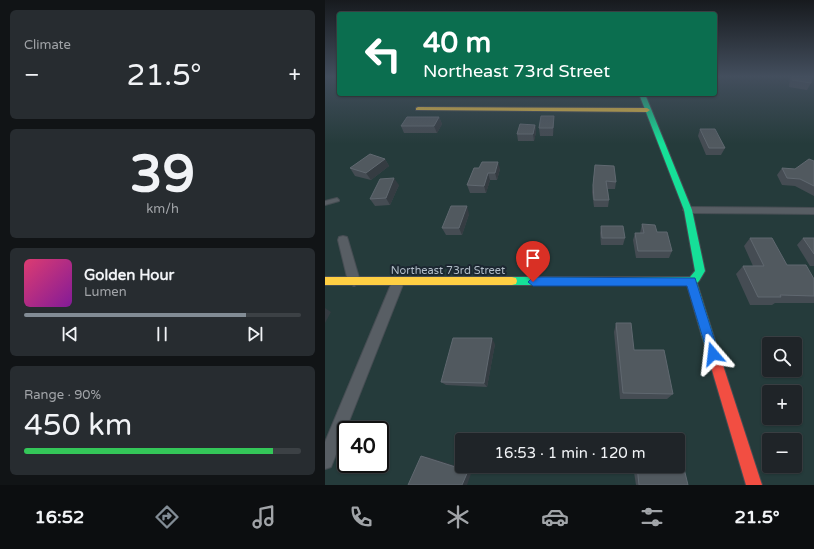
<!DOCTYPE html>
<meta charset="utf-8">
<style>
body{margin:0;font-family:"Varela Round",sans-serif;background:#272c30;color:#f1f3f6;height:100vh;display:flex;flex-direction:column;font-size:15px;white-space:nowrap}
*{box-sizing:border-box;margin:0}
p{font-size:13px;color:#a1a4a8}
.icon{flex:none;width:22px;height:22px;fill:none;stroke:currentColor;stroke-width:2;stroke-linecap:round;stroke-linejoin:round}
.map{position:relative;flex:1;overflow:hidden}
.panel{display:flex;flex-direction:column;gap:10px;padding:10px;background:#111416;width:325px}
.panel>*{flex:none}
.top-card{position:absolute;left:12px;top:12px;width:380px;height:84px;border-radius:4px;box-shadow:0 1px 3px #0004,0 0 0 1px #3c4145;background:#0b6e4f;color:#fff;overflow:hidden}
.buttons{position:absolute;left:437px;top:337px;display:grid;gap:8px}
.buttons a{display:grid;place-items:center;width:40px;height:40px;border-radius:4px;background:#1f2428;box-shadow:0 1px 3px #0004,0 0 0 1px #3c4145;font-size:20px}
.speed{position:absolute;left:12px;top:421px;display:flex;gap:8px;font-size:20px;font-weight:700;text-align:center}
.speed>*{display:grid;place-content:center;width:52px;height:52px;border-radius:50%;background:#1f2428;box-shadow:0 1px 3px #0004,0 0 0 1px #3c4145;line-height:1}
.speed .limit{border:2px solid #111;border-radius:6px;background:#fff;color:#111}
.pin{position:absolute;display:grid;place-items:center;width:34px;height:34px;color:#fff;margin:-41px -17px;border-radius:50% 50% 50% 0;rotate:-45deg;box-shadow:0 0 4px #0007}
.pin .icon{rotate:45deg}
.me{position:absolute;width:44px;margin:-22px;rotate:343deg;stroke-linejoin:round;filter:drop-shadow(0 0 3px #0008)}
.turn{display:flex;align-items:center;gap:14px;height:84px;padding:0 20px;font-size:18px}
.turn .icon{width:52px;height:52px;stroke-width:2.5}
.turn b{display:block;font-size:28px;line-height:34px}
.big{font-size:30px;font-weight:600;line-height:1.1}
.panel .widget{flex:1;display:flex;flex-direction:column;justify-content:center;gap:6px;min-width:0;padding:0 14px;border-radius:6px;background:#272c30}
.panel .dial{align-items:center;gap:0}
.dial b{font-size:52px;line-height:1}
.song{display:flex;align-items:center;gap:12px}
.cover{width:48px;height:48px;border-radius:6px;background:linear-gradient(135deg,hsl(340 70% 55%),hsl(290 70% 35%))}
.played{height:4px;border-radius:2px;background:linear-gradient(90deg,#828c95 80%,#3c4145 80%)}
.keys{display:flex;justify-content:space-around;direction:ltr}
.heat{display:flex;justify-content:space-between;align-items:center;font-size:22px;direction:ltr}
.charge{height:6px;border-radius:3px;background:linear-gradient(90deg,#34c759 90%,#3c4145 0)}
.trip{position:absolute;left:130px;top:433px;width:230px;height:40px;border-radius:4px;background:#1f2428;box-shadow:0 1px 3px #0004,0 0 0 1px #3c4145;font-weight:600;line-height:40px;text-align:center}
.tab-bar{display:flex;height:64px;justify-content:space-around;align-items:center;background:#0c0e10;color:#a1a4a8}
.tab-bar .icon{width:28px;height:28px}
.tab-bar .active{color:#828c95}
.tab-bar b{font-size:18px;color:#f1f3f6}
main{display:flex;flex:1;min-height:0}
.map>svg:first-child{display:block}
.green{fill:#253b3b;fill-rule:evenodd}
.lines{fill:none;stroke-linecap:round;stroke-linejoin:round}
.lane-casing{stroke:#464d53;stroke-width:2}
.street-casing{stroke:#464d53;stroke-width:2}
.fast-casing{stroke:#464d53;stroke-width:2}
.slow-casing{stroke:#464d53;stroke-width:2}
.jam-casing{stroke:#464d53;stroke-width:2}
.lane{fill:#585e64;fill-rule:evenodd}
.street{fill:#585e64;fill-rule:evenodd}
.fast{fill:#16e098;fill-rule:evenodd}
.slow{fill:#ffcf43;fill-rule:evenodd}
.jam{fill:#f24e42;fill-rule:evenodd}
.wall{fill:#454c53}
.shaded-wall{fill:#353c42}
.building{fill:#51595f;stroke:#606870}
.route{fill:#1a73e8;stroke:#114b97}
.labels{text-anchor:middle;stroke-width:4;stroke-linejoin:round;paint-order:stroke}
.street-label{font-size:11px;fill:#b2bdc8;stroke:#1c2731}
</style>
<main>
<section class="panel">
<div class="widget"><p>Climate</p>
<div class="heat"><a>−</a><b class="big">21.5°</b><a>+</a></div>
</div>
<div class="widget dial"><b>39</b><p>km/h</p></div>
<div class="widget">
<div class="song"><i class="cover"></i><div><b>Golden Hour</b><p>Lumen</p></div></div>
<div class="played"></div>
<div class="keys"><svg class="icon" aria-label="previous" viewBox="0 0 24 24"><path d="M18 5L8 12l10 7zM5 5v14"/></svg><svg class="icon" aria-label="pause" viewBox="0 0 24 24"><path d="M8 5v14M16 5v14"/></svg><svg class="icon" aria-label="next" viewBox="0 0 24 24"><path d="M6 5l10 7-10 7zM19 5v14"/></svg></div>
</div>
<div class="widget"><p>Range · 90%</p><b class="big">450 km</b><div class="charge"></div></div>
</section>
<div class="map">
<svg width="489" height="485" viewBox="0 0 489 485">
<rect width="100%" height="100%" fill="#293036"/>
<path class="green" d="M0,76H14V94H390V76H489V485H0ZM444,344H470V370H444ZM444,392H470V418H444ZM21,430H55V464H21ZM137,440H353V466H137ZM444,440H470V466H444Z"/>
<g class="lines">
<defs>
<path id="lane" d="M12,198L14,200V201L0,205V201Z"/>
<g id="street">
<path d="M363,207L489,208V214L363,213L358,210Z"/>
<path d="M18,236L22,237L23,240L35,281L33,284L29,286L25,284L23,281L13,240L14,237Z"/>
<path d="M73,277L77,279L79,282L6,467L0,469V442L67,282L69,279Z"/>
</g>
<path id="fast" d="M314,94H320L367,210L380,271L374,281L372,283L393,350L391,354L387,356L383,354L381,350L362,285H187L183,284L182,281L183,278L187,277H365L370,271L359,210Z"/>
<g id="slow">
<path d="M93,107L322,108L325,110L322,112L91,110V108Z"/>
<path d="M0,277H187L191,278L192,281L191,284L187,285H0Z"/>
</g>
<path id="jam" d="M387,344L391,346L393,350L437,485H421L381,350L383,346Z"/>
</defs>
<use href="#lane" class="lane-casing"/>
<use href="#street" class="street-casing"/>
<use href="#fast" class="fast-casing"/>
<use href="#slow" class="slow-casing"/>
<use href="#jam" class="jam-casing"/>
<use href="#lane" class="lane"/>
<use href="#street" class="street"/>
<use href="#fast" class="fast"/>
<use href="#slow" class="slow"/>
<use href="#jam" class="jam"/>
</g>
<g class="wall">
<path d="M466,76H468L486,83L482,90L464,87L465,77Z"/>
<path d="M229,116L228,136H215L214,128Z"/>
<path d="M114,117L117,124L112,133H79L76,126Z"/>
<path d="M210,125L211,132L209,141H193L192,134Z"/>
<path d="M375,129L400,148L396,155H381L373,136Z"/>
<path d="M60,159L64,166L46,180L30,176L25,168Z"/>
<path d="M489,161V196L470,186L457,185L452,175L457,168L470,169Z"/>
<path d="M270,165L291,182L290,189H283L284,200L283,207H269L267,192Z"/>
<path d="M149,168L175,169L172,180H165L161,193H145L142,185Z"/>
<path d="M74,185L65,205L50,206L45,199Z"/>
<path d="M144,214L137,235H121L117,228Z"/>
<path d="M317,224L332,232L347,251L344,258H311L308,240L310,233H315Z"/>
<path d="M276,226L300,238L298,245H276L275,233Z"/>
<path d="M425,238L462,265L489,279V303H450L447,305H425L411,274L418,266H428L419,246Z"/>
<path d="M478,238H489V266H485L472,245Z"/>
<path d="M291,323L309,350L348,394L342,399H295L289,332Z"/>
<path d="M170,344L162,387L121,385L116,382Z"/>
<path d="M308,466H353L363,485H311Z"/>
</g>
<g class="shaded-wall">
<path d="M229,116V123L228,136V128Z"/>
<path d="M114,117L117,124L112,133L109,126Z"/>
<path d="M210,125L211,132L209,141L208,134Z"/>
<path d="M60,159L64,166L46,180L41,173Z"/>
<path d="M173,162L175,169L172,180L170,173Z"/>
<path d="M163,173L165,180L161,193L159,186Z"/>
<path d="M69,178L74,185L65,205L61,198Z"/>
<path d="M142,206L144,214L137,235L134,228Z"/>
<path d="M0,308L6,312L0,323Z"/>
<path d="M167,338L170,344L162,387L159,383Z"/>
<path d="M96,456L103,457L147,471L142,485H137Z"/>
</g>
<g class="building">
<path d="M468,76H486V83L467,80Z"/>
<path d="M216,116H229L228,128H214Z"/>
<path d="M82,117H114L109,126H76Z"/>
<path d="M195,124L210,125L208,134H192Z"/>
<path d="M375,129H390L400,148H384Z"/>
<path d="M45,154L60,159L41,173L25,168Z"/>
<path d="M484,159L489,161V186L475,179L462,178L457,168L470,169Z"/>
<path d="M157,162H173L170,173H163L159,186L142,185L149,168H154Z"/>
<path d="M270,165L289,166L291,182L281,181L284,200H269L268,185Z"/>
<path d="M69,178L61,198L45,199L55,179Z"/>
<path d="M126,206H142L134,228H117Z"/>
<path d="M317,224L330,225L332,232H342L347,251H313L310,233H319Z"/>
<path d="M276,226H298L300,238H277Z"/>
<path d="M425,238H447L462,265H481L489,279V296L455,295L456,297H433L418,266H439Z"/>
<path d="M478,238H489V254Z"/>
<path d="M291,323H306L309,350H339L348,394L298,393Z"/>
<path d="M128,338H167L159,383L116,382Z"/>
<path d="M96,456L143,471L137,485H83Z"/>
<path d="M353,456H356L363,485H314L312,466H353Z"/>
</g>
<linearGradient id="sky" x2="0" y2="1"><stop stop-color="#171a1e"/><stop offset="0.53" stop-color="#434e5d"/><stop offset="1" stop-color="#434e5d" stop-opacity="0"/></linearGradient>
<rect width="489" height="144" fill="url(#sky)"/>
<path class="route" d="M208,277L370,278L394,354L393,358L388,360L384,358L362,286H208L203,282Z"/>
<g class="labels">
<g class="street-label">
<text x="123" y="274">Northeast 73rd Street</text>
</g>
</g>
</svg>
<div class="buttons">
<a><svg class="icon" aria-label="search" viewBox="0 0 24 24"><circle cx="10" cy="10" r="6"/><path d="M15 15l6 6"/></svg></a>
<a>+</a>
<a>−</a>
</div>
<div class="speed"><div class="limit">40</div></div>
<div class="pin" style="left:208px;top:282px;background:#d93025"><svg class="icon" aria-label="arrive" viewBox="0 0 24 24"><path d="M6 21V4h12l-3 4 3 4H6"/></svg></div>
<svg class="me" style="left:388px;top:354px" viewBox="-20 -20 40 40"><path d="M0-17L14 15 0 8-14 15z" fill="#1a73e8" stroke="#fff" stroke-width="4"/></svg>
<div class="trip">16:53 · 1 min · 120 m</div>
<div class="top-card">
<div class="turn"><svg class="icon" aria-label="left" viewBox="0 0 24 24"><path d="M17 20v-9H6M10 6l-5 5 5 5"/></svg><div><b>40 m</b>Northeast 73rd Street</div></div>
</div>
</div>
</main>
<nav class="tab-bar">
<b>16:52</b>
<svg class="icon active" aria-label="directions" viewBox="0 0 24 24"><path d="M12 3l9 9-9 9-9-9zM9 14v-3h6M13 9l2 2-2 2"/></svg>
<svg class="icon" aria-label="music" viewBox="0 0 24 24"><path d="M9 18V5l10-2v13"/><circle cx="6" cy="18" r="3"/><circle cx="16" cy="16" r="3"/></svg>
<svg class="icon" aria-label="phone" viewBox="0 0 24 24"><path d="M5 4h4l2 5-3 2q2 4 5 5l2-3 5 2v4C11 20 4 13 5 4z"/></svg>
<svg class="icon" aria-label="climate" viewBox="0 0 24 24"><path d="M12 3v18M4 7l16 10M4 17L20 7"/></svg>
<svg class="icon" aria-label="car" viewBox="0 0 24 24"><path d="M5 17H2v-5l4-1 3-4h7l3 4 3 1v5h-3M9 17h6M6 11h13"/><circle cx="7" cy="17" r="2"/><circle cx="17" cy="17" r="2"/></svg>
<svg class="icon" aria-label="filters" viewBox="0 0 24 24"><path d="M4 7h16M4 17h16"/><circle cx="9" cy="7" r="2"/><circle cx="15" cy="17" r="2"/></svg>
<b>21.5°</b>
</nav>
